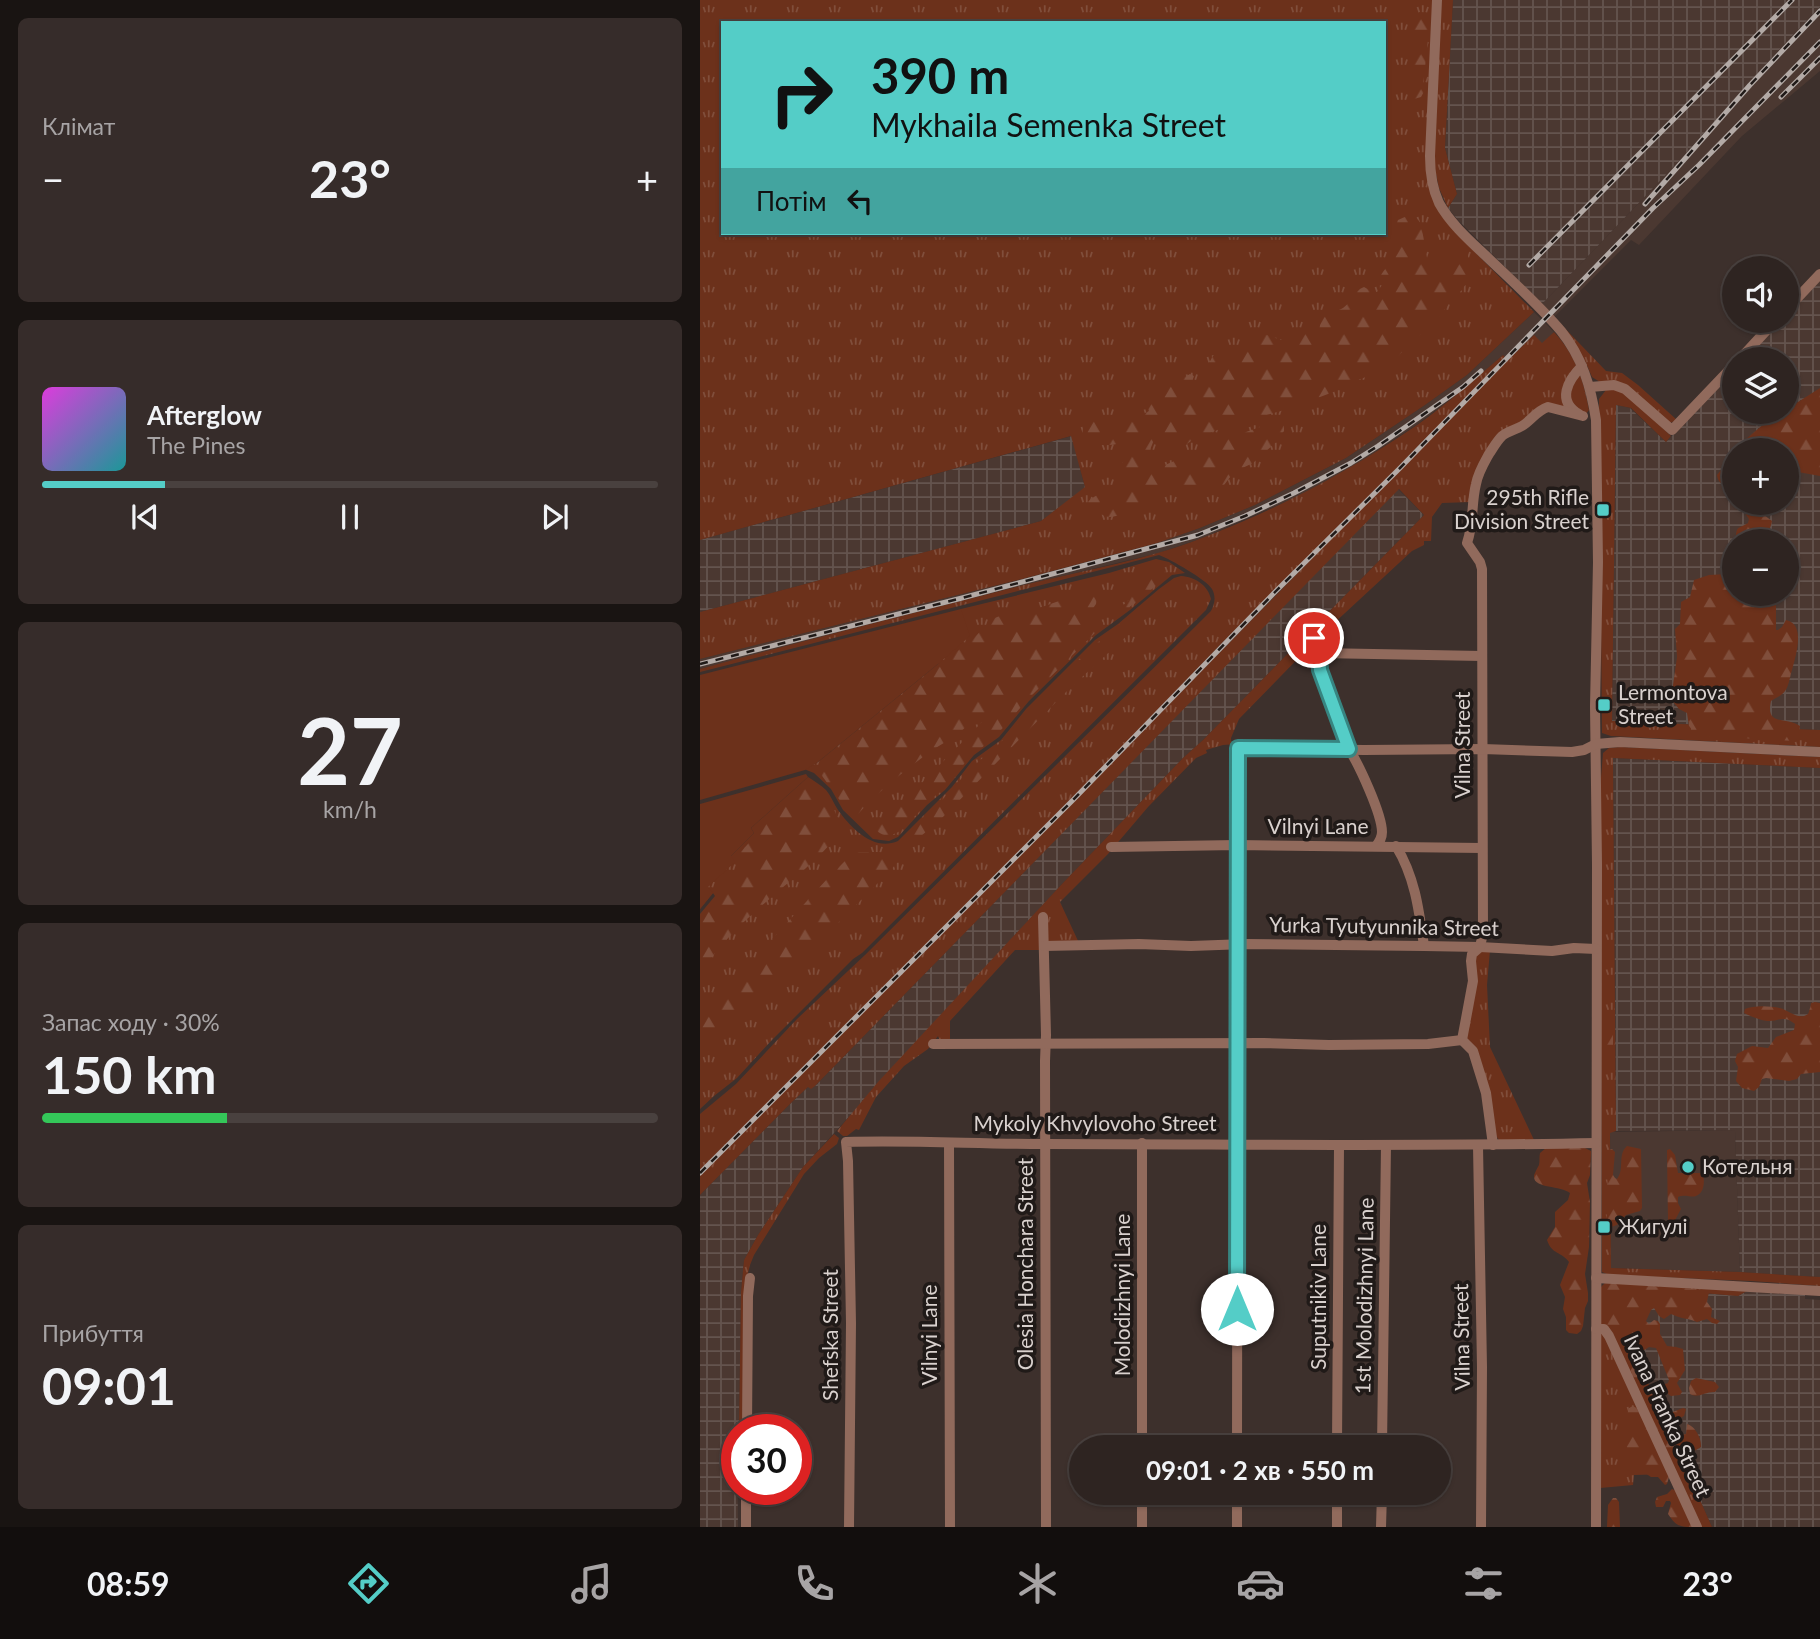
<!DOCTYPE html>
<html lang="uk">
<meta charset="utf-8">
<style>
body{margin:0;font-family:Lato,sans-serif;background:#362c2a;color:#f1f3f6;height:100vh;display:flex;flex-direction:column;font-size:26px;white-space:nowrap}
*{box-sizing:border-box;margin:0}
p{font-size:23px;color:#a7a4a5}
.icon{flex:none;width:38px;height:38px;fill:none;stroke:currentColor;stroke-width:2;stroke-linecap:round;stroke-linejoin:round}
.map{position:relative;flex:1;overflow:hidden}
.sheet{display:flex;flex-direction:column;gap:18px;padding:18px;background:#191412;width:700px}
.sheet>*{flex:none}
.guide{position:absolute;left:21px;top:21px;width:665px;height:214px;border-radius:0px;box-shadow:0 2px 5px #0004,0 0 0 2px #49413f;background:#54cdc7;color:#111;overflow:hidden}
.buttons{position:absolute;left:1022px;top:256px;display:grid;gap:14px}
.buttons a{display:grid;place-items:center;width:77px;height:77px;border-radius:50%;background:#2e2421;box-shadow:0 2px 5px #0004,0 0 0 2px #49413f;font-size:35px}
.speed{position:absolute;left:21px;top:1414px;display:flex;gap:14px;font-size:35px;font-weight:700;text-align:center}
.speed>*{display:grid;place-content:center;width:91px;height:91px;border-radius:50%;background:#2e2421;box-shadow:0 2px 5px #0004,0 0 0 2px #49413f;line-height:1}
.speed .limit{border:10px solid #d22;background:#fff;color:#111}
.pin{position:absolute;display:grid;place-items:center;width:60px;height:60px;color:#fff;margin:-30px;border:4px solid #fff;border-radius:50%;box-shadow:0 2px 7px #0007}
.me{position:absolute;width:77px;margin:-38px;rotate:0deg;stroke-linejoin:round;filter:drop-shadow(0 0 5px #0008)}
.turn{display:flex;align-items:center;gap:24px;height:147px;padding:0 35px;font-size:32px}
.turn .icon{width:91px;height:91px;stroke-width:2.5}
.turn b{display:block;font-size:49px;line-height:60px}
.then{display:flex;align-items:center;height:66px;padding:0 35px;background:#0003;gap:14px;font-size:26px}
.big{font-size:52px;font-weight:700;line-height:1.1}
.sheet .tile{flex:1;display:flex;flex-direction:column;justify-content:center;gap:10px;min-width:0;padding:0 24px;border-radius:10px;background:#362c2a}
.sheet .dial{align-items:center;gap:0}
.dial b{font-size:91px;line-height:1}
.song{display:flex;align-items:center;gap:21px}
.cover{width:84px;height:84px;border-radius:10px;background:linear-gradient(135deg,hsl(300 70% 55%),hsl(180 70% 35%))}
.played{height:7px;border-radius:4px;background:linear-gradient(90deg,#54cdc7 20%,#49413f 20%)}
.keys{display:flex;justify-content:space-around;direction:ltr}
.heat{display:flex;justify-content:space-between;align-items:center;font-size:38px;direction:ltr}
.charge{height:10px;border-radius:5px;background:linear-gradient(90deg,#34c759 30%,#49413f 0)}
.trip{position:absolute;left:369px;top:1435px;width:382px;height:70px;border-radius:35px;background:#2e2421;box-shadow:0 2px 5px #0004,0 0 0 2px #49413f;font-weight:700;line-height:70px;text-align:center}
.dock{display:flex;height:112px;justify-content:space-around;align-items:center;background:#120e0d;color:#a7a4a5}
.dock .icon{width:49px;height:49px}
.dock .current{color:#54cdc7}
.dock b{font-size:32px;color:#f1f3f6}
main{display:flex;flex:1;min-height:0}
.map>svg:first-child{display:block}
.built{fill:#4b3831}
.industrial{fill:url(#industrial-grid);fill-rule:evenodd}
.grass{fill:url(#grass-tufts);fill-rule:evenodd}
.forest{fill:url(#forest-firs)}
.garden{fill:#6c311b}
.lines{fill:none;stroke-linecap:round;stroke-linejoin:round}
.minor{stroke:#916a5c;stroke-width:10}
.rail-casing{stroke:#b3aaa6;stroke-width:5}
.rail{stroke:#201a18;stroke-width:2.5;stroke-dasharray:8;stroke-linecap:butt}
.route-casing{stroke:#378581;stroke-width:18}
.route{stroke:#54cdc7;stroke-width:12}
.poi-dot{fill:#54cdc7;stroke:#201a18;stroke-width:2.5}
.labels{text-anchor:middle;stroke-width:7;stroke-linejoin:round;paint-order:stroke}
.poi-label{font-size:21px;fill:#d9d1ce;stroke:#201a18;text-anchor:start}
.street-label{font-size:21px;fill:#d9d1ce;stroke:#201a18}
</style>
<main>
<section class="sheet">
<div class="tile"><p>Клімат</p>
<div class="heat"><a>−</a><b class="big">23°</b><a>+</a></div>
</div>
<div class="tile">
<div class="song"><i class="cover"></i><div><b>Afterglow</b><p>The Pines</p></div></div>
<div class="played"></div>
<div class="keys"><svg class="icon" aria-label="previous" viewBox="0 0 24 24"><path d="M18 5L8 12l10 7zM5 5v14"/></svg><svg class="icon" aria-label="pause" viewBox="0 0 24 24"><path d="M8 5v14M16 5v14"/></svg><svg class="icon" aria-label="next" viewBox="0 0 24 24"><path d="M6 5l10 7-10 7zM19 5v14"/></svg></div>
</div>
<div class="tile dial"><b>27</b><p>km/h</p></div>
<div class="tile"><p>Запас ходу · 30%</p><b class="big">150 km</b><div class="charge"></div></div>
<div class="tile"><p>Прибуття</p><b class="big">09:01</b></div>
</section>
<div class="map">
<svg width="1120" height="1527" viewBox="0 0 1120 1527">
<defs>
<pattern id="industrial-grid" width="8" height="8" patternUnits="userSpaceOnUse" patternTransform="scale(1.75)"><rect width="8" height="8" fill="#4b3831"/><path d="M0 4h8M4 0v8" fill="none" stroke="#64544e"/></pattern>
<pattern id="grass-tufts" width="24" height="20" patternUnits="userSpaceOnUse" patternTransform="scale(1.75)"><rect width="24" height="20" fill="#6c311b"/><path d="M3 7l-1-3M5 7V3M7 7l1-3M15 17l-1-3M17 17v-4M19 17l1-3" fill="none" stroke="#804e3b"/></pattern>
<pattern id="forest-firs" width="22" height="20" patternUnits="userSpaceOnUse" patternTransform="scale(1.75)"><rect width="22" height="20" fill="#6c311b"/><path d="M5 1l3.5 6h-7zM16 11l3.5 6h-7z" fill="#804e3b"/></pattern>
</defs>
<rect width="100%" height="100%" fill="#3d302c"/>
<g class="built">
<path d="M1120,7V71L1042,136L939,245L931,240L854,317L842,304L978,162L1088,40Z"/>
<path d="M834,312L854,332L842,344L834,336L576,594L374,801L0,1176V1170L372,799L524,641L698,467L805,357L803,355L764,389L719,423L654,466L596,497L500,539L459,553L259,601L0,669V659L322,579L457,543L500,528L555,505L646,458L725,405L767,375Z"/>
<path d="M1035,1130L1040,1272L911,1268L910,1132Z"/>
</g>
<g class="industrial">
<path d="M753,0H1120V7L1088,40L978,162L842,304L758,220L748,208L757,194L745,148Z"/>
<path d="M1120,281V730L912,721L916,405L930,408L966,442L1034,371V411H1087V359H1046L1082,320H1087V316ZM1034,450H1087V502H1034ZM1034,541H1087V593H1034Z"/>
<path d="M372,436L385,488L341,521L0,612V540Z"/>
<path d="M698,489L724,515L503,740L483,758L361,885L103,1167L58,1235L44,1260L41,1292L39,1430H37L38,1527H0V1195L92,1102L108,1087L115,1086Z"/>
<path d="M913,758L1120,768V1277L1040,1272L1035,1130L916,1131Z"/>
<path d="M918,1286L1038,1296L1047,1291L1105,1294V1299L1120,1300V1527H1012L917,1313Z"/>
</g>
<g class="grass">
<path d="M0,0H733L728,178L764,241L834,312L767,375L725,405L646,458L555,505L500,528L457,543L322,579L0,659V612L341,521L385,487L371,436L0,540ZM23,23H684V233H23Z"/>
<path d="M741,0H753L745,148L757,194L748,208L739,188L734,165Z"/>
<path d="M854,317L906,371L922,373L938,385L977,420L970,423L927,387L900,382L892,377L886,363L865,330Z"/>
<path d="M854,332C875,354 884,381 889,410L886,414L847,405L800,436L771,502L742,503L732,517L731,541H724V545L712,551L618,638L539,719L531,738V741L536,744L523,745L506,750L507,753L496,758L448,807L408,854L360,902L379,943L342,950H315L250,1021V1042L240,1041L238,1036L228,1049L204,1066L176,1097L159,1130L156,1129L147,1136H143L137,1131L178,1082L361,885L483,758L503,740L724,515L699,489L115,1086L111,1089L108,1087L92,1102L0,1195V1176L374,801L791,376L834,335L842,343Z"/>
<path d="M803,355L805,357L698,467L524,641L372,799L0,1170V1114L36,1084L97,1019L165,955L511,611C515,604 516,596 512,589C507,580 470,559 459,555L0,672V669C109,639 219,612 328,584C386,570 446,560 502,538C578,509 650,471 717,425C747,404 775,379 803,355Z"/>
<path d="M913,388L923,391L971,436L966,442L931,408L916,405L912,721L1120,730V747L911,736L902,733L899,399L906,390Z"/>
<path d="M456,559L469,562L485,573L472,575L430,610L396,635L329,701L299,737L274,755L245,790L227,805L198,837L189,841L173,839L143,810L131,789L114,773L104,769L118,762L238,664L261,609L409,573Z"/>
<path d="M481,576C495,577 508,585 511,599L506,610L162,953L153,959L71,1041L37,1078L14,1096L0,1109V914L15,896L13,893L0,909V894L31,856L54,833L51,828L108,777C114,781 121,785 126,790C131,796 134,804 138,810C151,828 174,852 198,841L252,787L272,761L301,740L326,709L395,640L418,624L459,589L474,578Z"/>
<path d="M921,747L1120,757V768L913,758L916,1131L910,1133L911,1268L1040,1272L1120,1277V1286L1051,1281L909,1275L902,1272L900,790L903,753L909,748Z"/>
<path d="M790,950L787,985L790,1047L834,1140H799L796,1136L766,1039L775,955L780,951Z"/>
<path d="M134,1134L139,1138L137,1144L119,1158L104,1174L54,1255L50,1265L47,1277L45,1430H39L41,1292L44,1260L58,1235L103,1167Z"/>
<path d="M905,1283L1047,1291L1038,1296L919,1286L917,1313L1012,1527H1000L901,1325V1287Z"/>
<path d="M901,1334H903L969,1474L934,1475L933,1485L900,1488Z"/>
</g>
<g class="forest">
<path d="M720,12L728,14L730,20L724,77L723,83L726,88L721,97L714,99L708,95L712,78L709,59L710,26L716,15Z"/>
<path d="M707,216C712,217 716,217 719,221C722,225 726,252 727,258L732,263L740,265L747,258L757,241L759,240L768,247V258L763,262V266L768,274V281L761,291L753,298L734,324L712,341L693,362L674,374L636,388L628,394L588,409L527,426L491,441L482,448H471L461,437L455,436L454,438C453,445 450,448 448,454C442,470 436,470 420,473L417,469C423,461 430,457 427,446L422,443C410,446 392,447 382,438L384,418L388,414H395L399,421L405,424L416,420L425,423L449,411L448,408L441,402L442,399L456,387H466L490,374L494,376C492,383 485,391 488,398H493L503,385L502,369L509,363L513,356L521,353L542,356L562,333L581,340L585,338V332L588,330L592,331L605,328L617,332L619,330C620,327 620,322 622,319C627,312 637,312 643,308C652,302 653,291 664,287L673,292H677L682,285C678,277 682,273 687,267L685,258L693,251L696,243L694,231L698,220Z"/>
<path d="M1120,388V476L1087,470V450H1034V460L1032,457L1033,450L1065,423L1083,411H1087V409Z"/>
<path d="M577,422L584,426V431L576,442L553,463L534,472L524,485L497,493L479,492L469,488L462,489C459,495 458,499 453,503C446,508 438,508 431,511C418,515 404,524 397,507H392L388,502C398,491 412,493 423,483L521,441L540,436L546,432L571,423Z"/>
<path d="M1025,469L1034,471V484C1026,484 1019,487 1017,475L1021,470Z"/>
<path d="M1044,502H1060L1064,506V515L1072,521C1070,537 1052,541 1038,541L1036,539C1036,525 1039,529 1048,523L1049,519L1042,509Z"/>
<path d="M455,565L465,570L466,576C451,589 430,614 409,613L412,605L416,604L420,606L427,603C436,587 436,572 455,565Z"/>
<path d="M1028,574L1034,575V593H1076V630H1078L1082,627L1086,620C1106,624 1096,655 1092,670C1090,676 1089,686 1085,691C1082,696 1076,697 1071,701C1065,727 1087,716 1100,726L1099,735L1094,741L1004,736L996,733L989,726L987,713L979,709L971,699L977,657L975,629L980,624L981,602L990,597L994,580L1009,575Z"/>
<path d="M468,586L474,590L468,598L369,689L239,821L215,841L209,844L205,843L206,840L270,769L300,743L384,654L460,590Z"/>
<path d="M379,594L393,595L397,597L396,604L385,620L399,618L403,623L401,627L328,699L294,738L271,756L244,787L200,831C192,836 182,838 176,829L190,810L213,792L282,722L289,712C274,717 266,728 254,737C246,742 238,746 231,751C204,771 179,791 157,815L153,816L149,813L120,773L119,769L122,766L206,696L246,660L274,638L292,619L305,614L339,608Z"/>
<path d="M107,785C111,786 114,787 117,789C128,796 142,818 138,831C132,848 97,876 82,888C52,914 21,940 0,974V917L16,903L20,888L36,872L37,856L57,834L60,827L91,796L103,786Z"/>
<path d="M159,852H176L198,854L201,858L190,871L123,938L68,986L44,1015L0,1060V1004L39,973L58,964L60,962L59,956L62,950L128,878L148,858Z"/>
<path d="M1115,1002L1120,1003V1072L1101,1074L1097,1079L1089,1081L1066,1078L1062,1079L1059,1087L1054,1091L1042,1088L1036,1081L1038,1067L1035,1061L1037,1054L1052,1046L1068,1048L1076,1037L1094,1030L1095,1024C1083,1014 1079,1022 1067,1021C1059,1020 1050,1016 1044,1013L1045,1009C1054,1005 1070,1006 1080,1008C1088,1010 1099,1021 1108,1014C1109,1013 1111,1004 1111,1003Z"/>
<path d="M909,1017L913,1020V1061L912,1068L909,1072L905,1069L903,1063L902,1024L903,1018Z"/>
<path d="M927,1146L941,1149L942,1208L940,1211L926,1215C919,1222 919,1227 908,1227L906,1222L908,1205L907,1155L909,1150L912,1149L915,1152L913,1175L915,1178L917,1179C925,1169 917,1155 927,1146Z"/>
<path d="M846,1148H885L891,1151V1153L890,1175L887,1183L890,1202L889,1247L885,1274L888,1293V1301L885,1308L883,1326L881,1331L877,1334L869,1333L866,1330V1317L863,1309L865,1297L860,1285L869,1262C861,1251 852,1255 847,1240L855,1227V1212L868,1200L870,1193C861,1185 833,1189 834,1176C834,1174 838,1167 839,1165C840,1161 839,1157 840,1153Z"/>
<path d="M970,1149L975,1155L978,1173H1000L1003,1175C1005,1182 1004,1193 996,1196C991,1198 986,1194 978,1197V1203L981,1209L974,1222L971,1224L968,1221L967,1153V1150Z"/>
<path d="M910,1283L1006,1290L1009,1292L1007,1302L1012,1309L1011,1317L1020,1321L1017,1324L1012,1323L1007,1319L997,1322C988,1318 981,1319 971,1314L964,1319L959,1316L954,1308L951,1310L946,1321L949,1324L954,1320L958,1321L960,1324V1334L967,1346L976,1347L983,1349L985,1370L977,1383L982,1392L980,1395L971,1396L960,1389V1386L968,1383L969,1380L956,1348L949,1347L937,1355L929,1348H920L909,1327L902,1322L901,1291L903,1285Z"/>
<path d="M927,1356H931L937,1361L962,1413H970L983,1408L986,1409L984,1416L970,1423L975,1436L986,1434L987,1424C995,1426 1002,1439 1001,1447L991,1453L979,1455L989,1479V1487L984,1486L981,1482L945,1403L943,1395L938,1390L934,1377L924,1358Z"/>
<path d="M996,1378L1015,1382L1019,1387L1015,1392C1006,1391 998,1399 990,1394L989,1388L991,1381Z"/>
<path d="M933,1406L938,1409L969,1477L967,1484L965,1485L958,1477H951L942,1471L941,1461C918,1445 922,1433 929,1408Z"/>
<path d="M972,1489L977,1491L993,1527C979,1527 976,1526 968,1514L971,1503L970,1501H966L963,1507H956L955,1502L957,1497L967,1494Z"/>
<path d="M913,1498H916L919,1502L920,1527H907L908,1505Z"/>
</g>
<g class="garden">
<path d="M261,609L270,636L238,664L118,762L105,770L0,800V675Z"/>
<path d="M106,774L108,777L51,828L54,833L31,856L35,862L8,887L13,893L0,909V804Z"/>
</g>
<g class="lines">
<g class="minor">
<path d="M737,0L730,156C730,172 732,188 739,203C750,223 769,240 785,255C811,280 838,304 861,331C882,357 891,387 896,420L898,562L895,706L897,864L896,1527"/>
<path d="M1087,309L1120,274"/>
<path d="M1040,359L1076,320"/>
<path d="M890,387L914,385L925,389L972,430L1034,365"/>
<path d="M879,414C856,401 868,380 882,366"/>
<path d="M614,638L619,653L620,670L649,749C659,765 682,814 682,832C682,838 680,841 676,846"/>
<path d="M619,653L782,656"/>
<path d="M696,846C715,877 719,910 724,946"/>
<path d="M411,847L537,845L782,848"/>
<path d="M343,917L346,1035L345,1061L346,1527"/>
<path d="M344,946L439,944L491,946L546,944L724,946L780,947L852,951L874,948L896,949"/>
<path d="M233,1044L564,1043L629,1045L728,1044L762,1040"/>
<path d="M249,1143L250,1527"/>
<path d="M442,1143V1447"/>
<path d="M793,1145L786,1093L773,1051L762,1040L773,981L771,961L772,954L780,947L783,933L782,569L780,562L767,543C774,524 771,504 776,484C778,473 784,463 789,454C793,448 797,441 802,436C808,431 815,430 822,426C832,420 836,411 848,407L883,416"/>
<path d="M778,1146L782,1367L781,1527"/>
<path d="M896,1278L1120,1291"/>
<path d="M896,1329H904L909,1336L997,1527"/>
<path d="M47,1430L48,1296L50,1278"/>
<path d="M537,1447L538,748L664,750L783,749L872,752L884,750L896,744L920,742L1120,752"/>
<path d="M637,1447L639,1146"/>
<path d="M682,1447L686,1145"/>
<path d="M442,1493V1527"/>
<path d="M46,1527V1489"/>
<path d="M149,1527L151,1323L148,1161L146,1142C212,1140 277,1144 343,1144C527,1144 712,1147 896,1143"/>
<path d="M537,1527V1493"/>
<path d="M637,1527V1493"/>
<path d="M681,1527L682,1493"/>
</g>
<defs>
<g id="rail">
<path d="M1081,97L1120,58"/>
<path d="M945,204L1050,85L1120,11"/>
<path d="M829,265L1092,0"/>
<path d="M0,664L262,598L498,535L545,516L594,493L651,463L678,446L763,387L781,371"/>
<path d="M0,1173L373,800L575,592L700,468L953,208L999,165L1120,42"/>
</g>
</defs>
<use href="#rail" class="rail-casing"/>
<use href="#rail" class="rail"/>
</g>
<g class="lines">
<defs>
<path id="route" d="M537,1309L538,748L649,749L620,670L619,653L614,638"/>
</defs>
<use href="#route" class="route-casing"/>
<use href="#route" class="route"/>
</g>
<g class="poi-dot">
<rect x="896" y="503" width="14" height="14" rx="3.5"/>
<rect x="897" y="698" width="14" height="14" rx="3.5"/>
<circle cx="988" cy="1167" r="7"/>
<rect x="897" y="1220" width="14" height="14" rx="3.5"/>
</g>
<g class="labels">
<g class="poi-label">
<text x="889" y="505" text-anchor="end">295th Rifle<tspan x="889" dy="24">Division Street</tspan></text>
<text x="918" y="700">Lermontova<tspan x="918" dy="24">Street</tspan></text>
<text x="1002" y="1174">Котельня</text>
<text x="918" y="1234">Жигулі</text>
</g>
<g class="street-label">
<text transform="translate(763 745) rotate(-90)" y="7">Vilna Street</text>
<text x="618" y="834">Vilnyi Lane</text>
<text transform="translate(684 927) rotate(1)" y="7">Yurka Tyutyunnika Street</text>
<text x="395" y="1131">Mykoly Khvylovoho Street</text>
<text transform="translate(326 1264) rotate(-90)" y="7">Olesia Honchara Street</text>
<text transform="translate(423 1295) rotate(-90)" y="7">Molodizhnyi Lane</text>
<text transform="translate(665 1296) rotate(-89)" y="7">1st Molodizhnyi Lane</text>
<text transform="translate(619 1297) rotate(-90)" y="7">Suputnikiv Lane</text>
<text transform="translate(131 1335) rotate(-90)" y="7">Shefska Street</text>
<text transform="translate(230 1335) rotate(-90)" y="7">Vilnyi Lane</text>
<text transform="translate(762 1337) rotate(-91)" y="7">Vilna Street</text>
<text transform="translate(967 1416) rotate(65)" y="7">Ivana Franka Street</text>
</g>
</g>
</svg>
<div class="buttons">
<a><svg class="icon" aria-label="sound" viewBox="0 0 24 24"><path d="M4 9h4l5-4v14l-5-4H4zM17 9q2 3 0 6"/></svg></a>
<a><svg class="icon" aria-label="layers" viewBox="0 0 24 24"><path d="M12 4l9 5-9 5-9-5zM3 14l9 5 9-5"/></svg></a>
<a>+</a>
<a>−</a>
</div>
<div class="speed"><div class="limit">30</div></div>
<div class="pin" style="left:614px;top:638px;background:#d93025"><svg class="icon" aria-label="arrive" viewBox="0 0 24 24"><path d="M6 21V4h12l-3 4 3 4H6"/></svg></div>
<svg class="me" style="left:537px;top:1309px" viewBox="-20 -20 40 40"><circle r="19" fill="#fff"/><path d="M0-13L10 11 0 6-10 11z" fill="#54cdc7"/></svg>
<div class="trip">09:01 · 2 хв · 550 m</div>
<div class="guide">
<div class="turn"><svg class="icon" aria-label="right" viewBox="0 0 24 24"><path d="M7 20v-9h11M14 6l5 5-5 5"/></svg><div><b>390 m</b>Mykhaila Semenka Street</div></div>
<div class="then">Потім<svg class="icon" aria-label="left" viewBox="0 0 24 24"><path d="M17 20v-9H6M10 6l-5 5 5 5"/></svg></div>
</div>
</div>
</main>
<nav class="dock">
<b>08:59</b>
<svg class="icon current" aria-label="directions" viewBox="0 0 24 24"><path d="M12 3l9 9-9 9-9-9zM9 14v-3h6M13 9l2 2-2 2"/></svg>
<svg class="icon" aria-label="music" viewBox="0 0 24 24"><path d="M9 18V5l10-2v13"/><circle cx="6" cy="18" r="3"/><circle cx="16" cy="16" r="3"/></svg>
<svg class="icon" aria-label="phone" viewBox="0 0 24 24"><path d="M5 4h4l2 5-3 2q2 4 5 5l2-3 5 2v4C11 20 4 13 5 4z"/></svg>
<svg class="icon" aria-label="climate" viewBox="0 0 24 24"><path d="M12 3v18M4 7l16 10M4 17L20 7"/></svg>
<svg class="icon" aria-label="car" viewBox="0 0 24 24"><path d="M5 17H2v-5l4-1 3-4h7l3 4 3 1v5h-3M9 17h6M6 11h13"/><circle cx="7" cy="17" r="2"/><circle cx="17" cy="17" r="2"/></svg>
<svg class="icon" aria-label="filters" viewBox="0 0 24 24"><path d="M4 7h16M4 17h16"/><circle cx="9" cy="7" r="2"/><circle cx="15" cy="17" r="2"/></svg>
<b>23°</b>
</nav>
